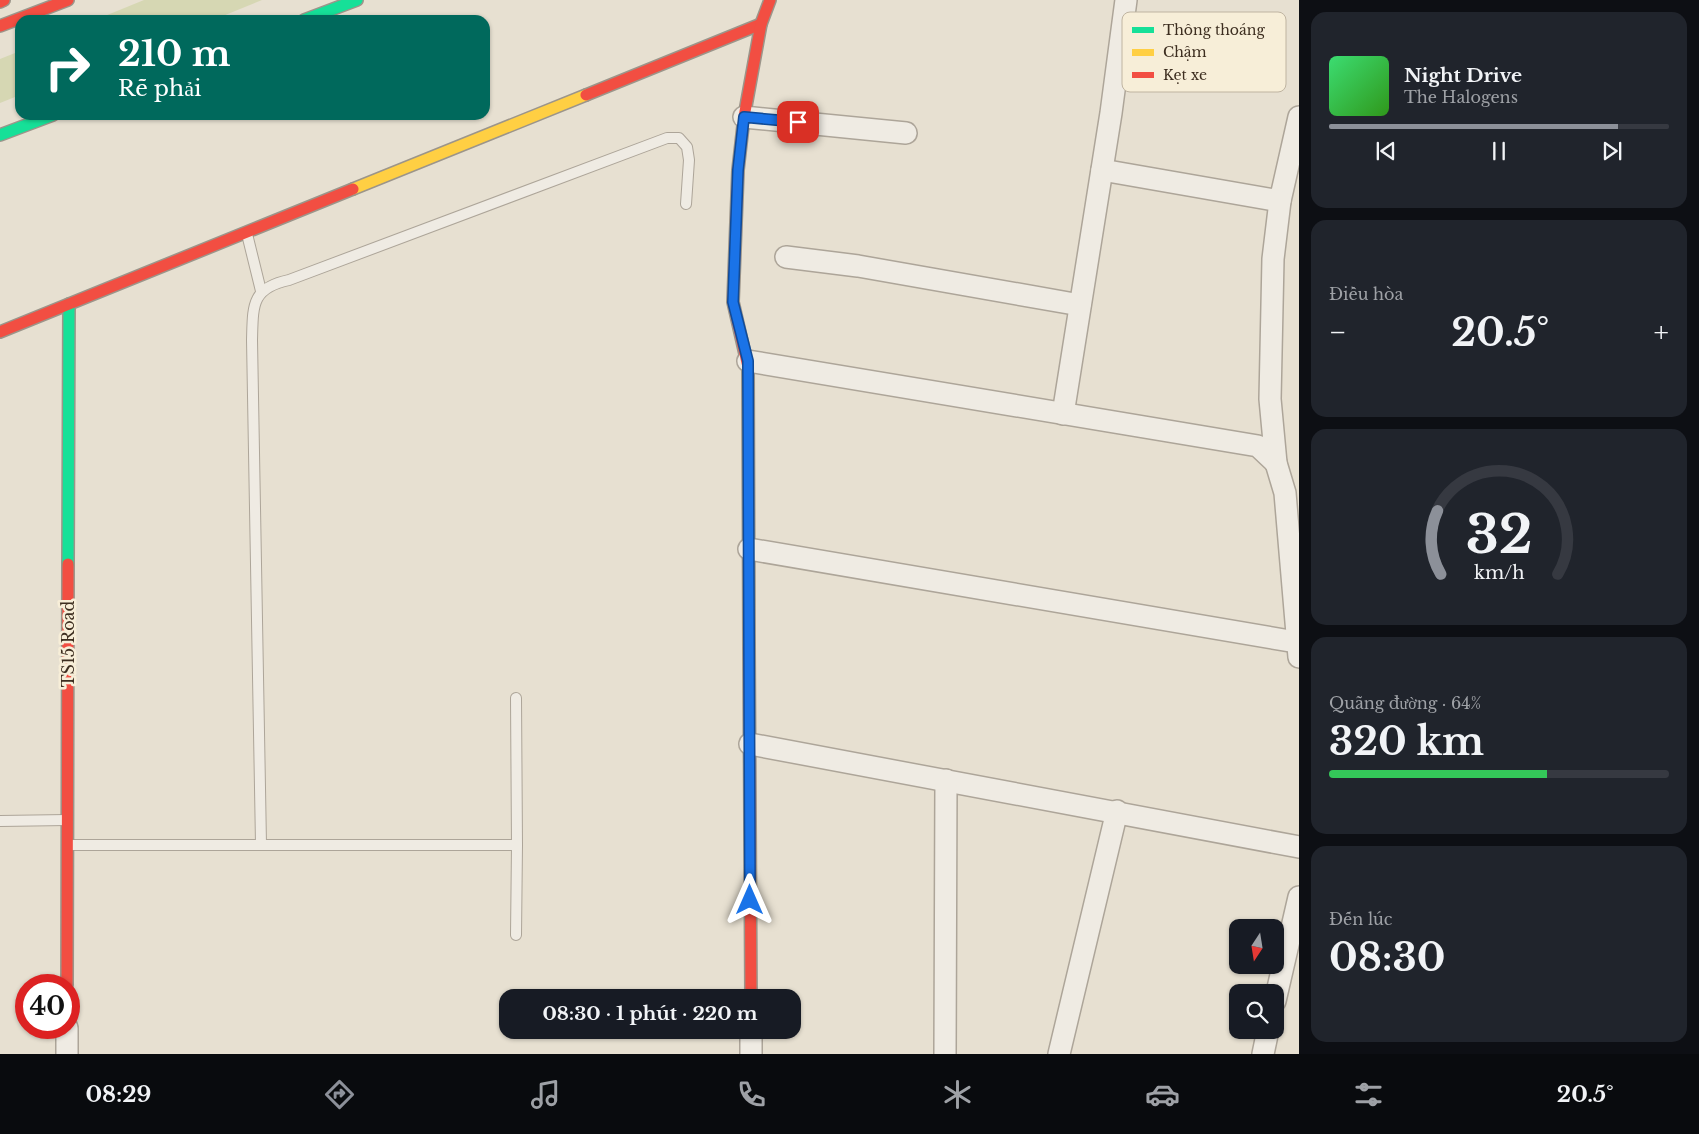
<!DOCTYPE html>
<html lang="vi">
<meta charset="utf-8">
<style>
body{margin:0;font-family:"Libre Baskerville",serif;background:#20242c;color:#f1f3f6;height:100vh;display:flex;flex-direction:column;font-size:19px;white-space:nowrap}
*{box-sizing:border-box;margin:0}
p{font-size:16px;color:#9ea1a6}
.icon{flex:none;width:28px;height:28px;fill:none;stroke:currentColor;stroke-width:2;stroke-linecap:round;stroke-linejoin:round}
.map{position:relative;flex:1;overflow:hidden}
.sheet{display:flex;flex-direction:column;gap:12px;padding:12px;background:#0d0f14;width:400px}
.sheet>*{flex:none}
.banner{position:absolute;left:15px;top:15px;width:475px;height:105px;border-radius:15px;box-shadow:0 1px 4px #0004;background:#00695c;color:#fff;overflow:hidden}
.needle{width:32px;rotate:192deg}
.tools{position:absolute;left:1229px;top:919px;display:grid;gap:10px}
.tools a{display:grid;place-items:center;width:55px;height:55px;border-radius:10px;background:#171b24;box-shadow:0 1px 4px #0004;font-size:25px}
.speed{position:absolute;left:15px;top:974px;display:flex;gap:10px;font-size:25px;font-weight:700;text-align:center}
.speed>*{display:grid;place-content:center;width:65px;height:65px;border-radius:50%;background:#171b24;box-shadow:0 1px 4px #0004;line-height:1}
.speed .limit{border:8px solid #d22;background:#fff;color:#111}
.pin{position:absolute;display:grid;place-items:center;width:42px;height:42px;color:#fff;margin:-21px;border-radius:10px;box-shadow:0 2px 8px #0006}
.me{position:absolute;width:55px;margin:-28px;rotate:0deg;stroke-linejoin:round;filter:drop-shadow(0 0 4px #0008)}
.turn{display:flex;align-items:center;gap:18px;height:105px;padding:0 20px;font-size:22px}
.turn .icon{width:65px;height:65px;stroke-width:2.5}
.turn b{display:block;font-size:35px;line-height:42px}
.big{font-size:38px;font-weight:800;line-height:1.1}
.sheet .tile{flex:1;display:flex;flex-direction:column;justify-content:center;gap:8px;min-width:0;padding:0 18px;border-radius:15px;background:#20242c}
.sheet .dial{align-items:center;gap:0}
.dial svg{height:130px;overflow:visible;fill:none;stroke:#363941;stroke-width:7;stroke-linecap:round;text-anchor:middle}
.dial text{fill:#f1f3f6;stroke:none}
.song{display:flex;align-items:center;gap:15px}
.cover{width:60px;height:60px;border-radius:8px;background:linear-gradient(135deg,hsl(140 70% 55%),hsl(110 70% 35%))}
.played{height:5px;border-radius:2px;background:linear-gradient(90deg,#8c9099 85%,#363941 85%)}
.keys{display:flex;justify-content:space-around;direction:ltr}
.heat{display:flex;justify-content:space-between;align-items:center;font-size:28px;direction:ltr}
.charge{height:8px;border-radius:4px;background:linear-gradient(90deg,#34c759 64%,#363941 0)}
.trip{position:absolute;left:499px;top:989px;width:302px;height:50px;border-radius:15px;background:#171b24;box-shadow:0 1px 4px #0004;font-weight:800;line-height:50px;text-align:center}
.dock{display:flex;height:80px;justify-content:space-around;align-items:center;background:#090b0e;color:#9ea1a6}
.dock .icon{width:35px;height:35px}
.dock .active{color:#8c9099}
.dock b{font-size:22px;color:#f1f3f6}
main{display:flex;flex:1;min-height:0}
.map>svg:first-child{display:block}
.green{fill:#d6d7b3}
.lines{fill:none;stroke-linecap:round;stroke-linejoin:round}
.lane-casing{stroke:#ada599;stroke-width:12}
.street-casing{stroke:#ada599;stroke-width:24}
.fast-casing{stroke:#9c958a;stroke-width:14}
.slow-casing{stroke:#9c958a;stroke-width:14}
.jam-casing{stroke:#9c958a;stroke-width:14}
.lane{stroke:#efebe3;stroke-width:10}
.street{stroke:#efebe3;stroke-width:21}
.fast{stroke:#16e098;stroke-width:11}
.slow{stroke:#ffcf43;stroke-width:11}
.jam{stroke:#f24e42;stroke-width:11}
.route-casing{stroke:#114b97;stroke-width:12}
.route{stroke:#1a73e8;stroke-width:9}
.labels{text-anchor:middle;stroke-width:5;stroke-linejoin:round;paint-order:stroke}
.street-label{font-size:16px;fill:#3d2e20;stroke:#f7eed8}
.key{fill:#f7eed8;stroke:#bfb4a1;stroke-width:1}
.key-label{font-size:14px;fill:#3d2e20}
</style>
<main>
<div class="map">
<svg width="1299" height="1054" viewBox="0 0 1299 1054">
<rect width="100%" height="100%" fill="#e7e0d1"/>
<g class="green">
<path d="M144,0H262L213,20H95Z"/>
<path d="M20,51V95L0,103V59Z"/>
</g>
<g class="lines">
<defs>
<g id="lane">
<path d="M247,234L261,291"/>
<path d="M516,698L517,845"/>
<path d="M0,821L67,820"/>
<path d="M261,844L252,340C253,306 251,288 289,280L667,138H679L687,147L689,160L686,204"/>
<path d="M70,845H517L516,935"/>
</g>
<g id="street">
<path d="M744,117L906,133"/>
<path d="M1299,117L1280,201L1273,259L1270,399L1276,463L1285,493L1299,657"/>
<path d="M1102,170L1280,201"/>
<path d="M786,257L858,266L1080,305"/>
<path d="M748,361L1258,446L1276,463"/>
<path d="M1063,414L1111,113L1126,0"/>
<path d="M749,549L1296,642"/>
<path d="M750,744L1299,847"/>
<path d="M1275,1001L1299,897"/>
<path d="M751,1030V1054"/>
<path d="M67,1054V1028"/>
<path d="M945,1054L946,780"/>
<path d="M1059,1054L1117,811"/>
<path d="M1263,1054L1268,1030"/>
</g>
<g id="fast">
<path d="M304,20L357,0"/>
<path d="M0,135L53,115"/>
<path d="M68,564L69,304"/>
</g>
<g id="slow">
<path d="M353,189L586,95"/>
<path d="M748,367L749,646"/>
</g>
<g id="jam">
<path d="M0,2L4,0"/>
<path d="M0,26L68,0"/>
<path d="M586,95L761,24"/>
<path d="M0,332L353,189"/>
<path d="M748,367L733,302L738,170L744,117L761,24L770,0"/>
<path d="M749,646L751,998"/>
<path d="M67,985L68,564"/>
</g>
</defs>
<use href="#lane" class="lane-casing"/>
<use href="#street" class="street-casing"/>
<use href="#fast" class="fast-casing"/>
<use href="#slow" class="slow-casing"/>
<use href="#jam" class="jam-casing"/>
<use href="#lane" class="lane"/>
<use href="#street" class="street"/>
<use href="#fast" class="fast"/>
<use href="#slow" class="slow"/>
<use href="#jam" class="jam"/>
</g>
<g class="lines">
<defs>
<path id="route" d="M750,900L748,361L733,302L738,170L744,117L798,122"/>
</defs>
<use href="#route" class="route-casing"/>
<use href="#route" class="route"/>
</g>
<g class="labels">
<g class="street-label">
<text transform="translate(68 644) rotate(-90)" y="6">TS15 Road</text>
</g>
</g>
<rect x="1122" y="12" width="164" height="80" rx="8" class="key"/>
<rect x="1132" y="27" width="22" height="6" fill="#16e098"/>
<rect x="1132" y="49" width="22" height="7" fill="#ffcf43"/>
<rect x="1132" y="72" width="22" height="6" fill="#f24e42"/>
<g class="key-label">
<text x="1163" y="35">Thông thoáng</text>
<text x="1163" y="57">Chậm</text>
<text x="1163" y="80">Kẹt xe</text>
</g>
</svg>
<div class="tools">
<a><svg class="needle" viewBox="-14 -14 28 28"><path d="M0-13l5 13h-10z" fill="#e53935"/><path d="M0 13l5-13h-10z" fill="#9ea1a6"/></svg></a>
<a><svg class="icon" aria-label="search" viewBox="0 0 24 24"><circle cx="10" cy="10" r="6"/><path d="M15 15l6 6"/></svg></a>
</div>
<div class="speed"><div class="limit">40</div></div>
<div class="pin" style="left:798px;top:122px;background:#d93025"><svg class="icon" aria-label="arrive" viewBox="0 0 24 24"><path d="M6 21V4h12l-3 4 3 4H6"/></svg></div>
<svg class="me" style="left:750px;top:900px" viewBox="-20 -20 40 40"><path d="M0-17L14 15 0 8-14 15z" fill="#1a73e8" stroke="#fff" stroke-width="4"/></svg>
<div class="trip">08:30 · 1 phút · 220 m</div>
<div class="banner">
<div class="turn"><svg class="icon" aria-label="right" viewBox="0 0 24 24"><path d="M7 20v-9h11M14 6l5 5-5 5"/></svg><div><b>210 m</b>Rẽ phải</div></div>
</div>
</div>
<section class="sheet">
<div class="tile">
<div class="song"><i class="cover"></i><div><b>Night Drive</b><p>The Halogens</p></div></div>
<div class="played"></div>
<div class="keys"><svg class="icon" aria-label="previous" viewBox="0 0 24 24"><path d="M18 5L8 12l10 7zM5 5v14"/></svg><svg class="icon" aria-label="pause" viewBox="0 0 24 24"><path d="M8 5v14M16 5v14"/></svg><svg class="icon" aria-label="next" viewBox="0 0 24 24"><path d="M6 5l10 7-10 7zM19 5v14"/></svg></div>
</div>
<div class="tile"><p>Điều hòa</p>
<div class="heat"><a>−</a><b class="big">20.5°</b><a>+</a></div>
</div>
<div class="tile dial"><svg viewBox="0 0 100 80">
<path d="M14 69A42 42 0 1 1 86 69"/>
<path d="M14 69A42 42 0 0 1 12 30" stroke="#8c9099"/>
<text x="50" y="56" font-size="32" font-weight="700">32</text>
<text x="50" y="72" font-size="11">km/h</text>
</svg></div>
<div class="tile"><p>Quãng đường · 64%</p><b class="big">320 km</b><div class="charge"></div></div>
<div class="tile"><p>Đến lúc</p><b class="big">08:30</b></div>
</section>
</main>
<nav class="dock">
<b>08:29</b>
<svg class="icon active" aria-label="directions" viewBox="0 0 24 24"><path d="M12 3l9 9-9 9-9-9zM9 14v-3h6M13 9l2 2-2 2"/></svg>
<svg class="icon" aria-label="music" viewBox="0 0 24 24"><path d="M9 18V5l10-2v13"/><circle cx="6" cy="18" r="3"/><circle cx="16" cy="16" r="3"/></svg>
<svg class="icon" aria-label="phone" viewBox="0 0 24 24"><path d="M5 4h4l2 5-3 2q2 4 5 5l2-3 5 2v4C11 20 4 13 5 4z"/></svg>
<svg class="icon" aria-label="climate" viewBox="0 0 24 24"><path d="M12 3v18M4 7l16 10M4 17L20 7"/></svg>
<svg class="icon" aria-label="car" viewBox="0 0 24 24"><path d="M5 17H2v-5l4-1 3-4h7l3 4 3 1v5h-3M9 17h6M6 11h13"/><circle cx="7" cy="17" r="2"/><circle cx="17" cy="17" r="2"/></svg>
<svg class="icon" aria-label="filters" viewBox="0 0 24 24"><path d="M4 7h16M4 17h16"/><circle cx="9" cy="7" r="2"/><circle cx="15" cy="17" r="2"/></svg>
<b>20.5°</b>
</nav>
